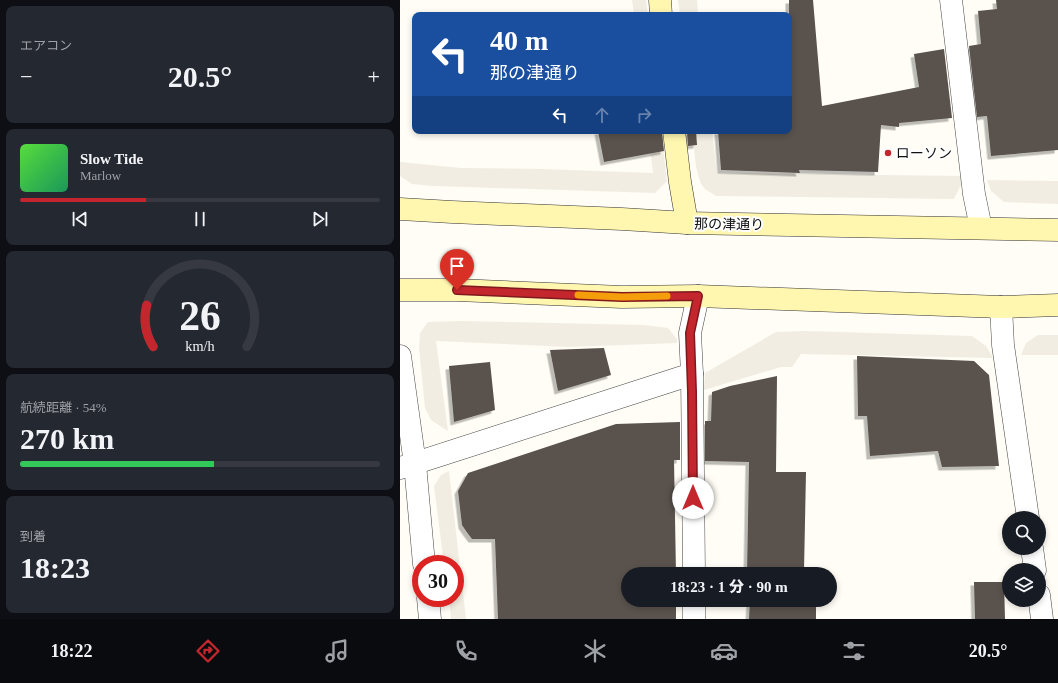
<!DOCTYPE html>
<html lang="ja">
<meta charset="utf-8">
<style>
body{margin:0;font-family:"Times New Roman","Noto Sans JP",serif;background:#242831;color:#f1f3f6;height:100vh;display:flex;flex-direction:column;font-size:15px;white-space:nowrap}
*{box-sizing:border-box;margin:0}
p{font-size:13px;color:#9ea1a6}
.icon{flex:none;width:22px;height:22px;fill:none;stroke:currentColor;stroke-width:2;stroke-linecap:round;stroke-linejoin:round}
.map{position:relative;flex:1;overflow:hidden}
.drawer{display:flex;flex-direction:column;gap:6px;padding:6px;background:#0d0f14;width:400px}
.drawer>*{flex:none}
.hud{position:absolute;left:12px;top:12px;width:380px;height:122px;border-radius:8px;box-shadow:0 2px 6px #0003;background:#1a4fa0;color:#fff;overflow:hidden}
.tools{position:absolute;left:602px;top:511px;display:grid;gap:8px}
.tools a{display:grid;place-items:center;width:44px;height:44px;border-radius:50%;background:#171b24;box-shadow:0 2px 6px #0003;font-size:20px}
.speed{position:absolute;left:12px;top:555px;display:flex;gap:8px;font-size:20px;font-weight:700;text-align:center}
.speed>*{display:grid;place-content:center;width:52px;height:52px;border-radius:50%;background:#171b24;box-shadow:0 2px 6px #0003;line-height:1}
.speed .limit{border:6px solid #d22;background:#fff;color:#111}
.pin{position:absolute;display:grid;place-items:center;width:34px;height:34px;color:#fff;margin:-41px -17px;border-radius:50% 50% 50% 0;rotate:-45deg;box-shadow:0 0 4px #0007}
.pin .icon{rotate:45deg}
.me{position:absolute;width:44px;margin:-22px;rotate:0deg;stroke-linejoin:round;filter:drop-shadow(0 0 3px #0008)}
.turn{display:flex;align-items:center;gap:14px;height:84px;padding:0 12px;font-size:18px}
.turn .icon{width:52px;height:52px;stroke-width:2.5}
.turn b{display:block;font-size:28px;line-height:34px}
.lanes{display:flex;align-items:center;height:38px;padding:0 12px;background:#0003;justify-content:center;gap:20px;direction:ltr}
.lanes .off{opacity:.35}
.big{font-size:30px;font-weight:800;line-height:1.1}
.drawer .widget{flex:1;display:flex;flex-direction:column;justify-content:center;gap:6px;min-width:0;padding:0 14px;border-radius:8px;background:#242831}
.drawer .dial{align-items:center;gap:0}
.dial svg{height:104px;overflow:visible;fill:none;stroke:#363941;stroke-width:7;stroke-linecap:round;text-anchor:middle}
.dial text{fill:#f1f3f6;stroke:none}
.song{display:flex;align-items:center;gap:12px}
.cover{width:48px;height:48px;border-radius:6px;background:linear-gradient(135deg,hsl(110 70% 55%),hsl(150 70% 35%))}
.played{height:4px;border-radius:2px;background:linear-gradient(90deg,#c4262e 35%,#363941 35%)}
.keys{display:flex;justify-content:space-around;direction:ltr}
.heat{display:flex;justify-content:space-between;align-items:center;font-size:22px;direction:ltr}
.charge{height:6px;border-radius:3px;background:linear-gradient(90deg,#34c759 54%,#363941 0)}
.trip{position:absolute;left:221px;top:567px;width:216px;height:40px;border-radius:20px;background:#171b24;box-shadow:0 2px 6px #0003;font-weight:800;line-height:40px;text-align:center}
.tabs{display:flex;height:64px;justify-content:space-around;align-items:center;background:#090b0e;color:#9ea1a6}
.tabs .icon{width:28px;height:28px}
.tabs .selected{color:#c4262e}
.tabs b{font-size:18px;color:#f1f3f6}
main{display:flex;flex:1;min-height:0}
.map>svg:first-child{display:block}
.plaza{fill:#f1ede2}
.building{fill:#5a524d;filter:url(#shadow)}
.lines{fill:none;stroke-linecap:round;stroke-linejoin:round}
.street-casing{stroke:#444;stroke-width:23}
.secondary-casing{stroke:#333;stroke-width:23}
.street{stroke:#fff;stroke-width:22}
.secondary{stroke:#fff6b0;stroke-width:22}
.route-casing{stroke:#7f191e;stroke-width:10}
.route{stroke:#c4262e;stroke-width:7}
.slow{stroke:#f59e0b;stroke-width:7}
.poi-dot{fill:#c4262e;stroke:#fff;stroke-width:1.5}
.labels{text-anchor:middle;stroke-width:4;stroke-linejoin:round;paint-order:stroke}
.poi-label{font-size:14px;fill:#111;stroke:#fff;text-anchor:start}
.street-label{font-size:14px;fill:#111;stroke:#fff}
</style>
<main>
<section class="drawer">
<div class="widget"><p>エアコン</p>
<div class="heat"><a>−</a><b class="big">20.5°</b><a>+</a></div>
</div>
<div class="widget">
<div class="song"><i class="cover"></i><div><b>Slow Tide</b><p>Marlow</p></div></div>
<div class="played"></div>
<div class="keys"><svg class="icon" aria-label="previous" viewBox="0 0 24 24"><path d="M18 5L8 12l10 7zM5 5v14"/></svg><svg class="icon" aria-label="pause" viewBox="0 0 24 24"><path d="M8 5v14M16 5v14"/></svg><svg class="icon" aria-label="next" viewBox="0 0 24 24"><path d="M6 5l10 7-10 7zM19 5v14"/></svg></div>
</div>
<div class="widget dial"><svg viewBox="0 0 100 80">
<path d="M14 69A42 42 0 1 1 86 69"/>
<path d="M14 69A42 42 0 0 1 9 37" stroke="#c4262e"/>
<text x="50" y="56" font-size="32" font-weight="700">26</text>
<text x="50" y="72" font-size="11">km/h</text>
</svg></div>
<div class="widget"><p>航続距離 · 54%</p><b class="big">270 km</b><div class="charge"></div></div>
<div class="widget"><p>到着</p><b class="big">18:23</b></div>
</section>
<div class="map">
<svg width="658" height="619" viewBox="0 0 658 619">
<defs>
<filter id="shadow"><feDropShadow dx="-3.5" dy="3.5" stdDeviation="0" flood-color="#0004"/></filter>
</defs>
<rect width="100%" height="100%" fill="#fffdf5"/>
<g class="plaza">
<path d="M232,0H246L248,15H234Z"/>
<path d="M278,0H297L298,15H280Z"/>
<path d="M248,131H261L267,181L255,193L33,186L12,184L0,176V162L61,168L142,169L253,173Z"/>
<path d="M292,131H312L317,173L565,176L554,199L316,196L305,189L301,184L299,178L296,167Z"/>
<path d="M587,180L658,181V204L604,202L591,191Z"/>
<path d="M58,321L244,325L268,328L277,339V343L169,347L36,341L48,431L31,420L25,408L19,348L20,333L28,322Z"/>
<path d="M406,331L572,336L586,346L593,358L401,354L392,367H381L304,390L305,373L376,332Z"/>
<path d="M638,335H658V355H621L626,343Z"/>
<path d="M49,471L66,619H51L49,598H55V564H44L34,486L41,475Z"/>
</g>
<g class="building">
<path d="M389,0H413L422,106L519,87L514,54L544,49L552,118L499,123V127L481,125L478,172L399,170L400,173L321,170L318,131H389Z"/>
<path d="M596,0H658V150L591,156L587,116L577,117L569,46L581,44L578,11L597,9Z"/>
<path d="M198,131H262L264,151L204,162Z"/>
<path d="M287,131H296L297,145L288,146Z"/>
<path d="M204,348L211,375L158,391L150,350Z"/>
<path d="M457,356L574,361L589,375L599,466L542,467L538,451L470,456L467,416H458Z"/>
<path d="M90,362L95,410L54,422L49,366Z"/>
<path d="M377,376L376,472H406L404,571H416V574H347L349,462L305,461V421H311L312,392L330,386Z"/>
<path d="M280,422V460H274L276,574H228V600H276V619H98L95,539H72L66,531L62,525L58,491L68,473L216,424Z"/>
<path d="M574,582H604L605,619H575Z"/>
<path d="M350,600H416V619H349Z"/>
</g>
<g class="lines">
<defs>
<g id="street">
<path d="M551,0L574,194L581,228"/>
<path d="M601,307L603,345L628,518"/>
<path d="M0,356L15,464L24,564"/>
<path d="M292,374L294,574"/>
<path d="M0,468L292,374L290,333L298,296"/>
<path d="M632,548L635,570"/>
<path d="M639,595L642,619"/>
<path d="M28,598L30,619"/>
<path d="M294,600V619"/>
</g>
<g id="secondary">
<path d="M260,0L261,15"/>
<path d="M274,131L280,182L287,223"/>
<path d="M0,209L52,212L222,219L287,223L658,230"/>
<path d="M0,290H57L222,297L298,296L601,307L658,305"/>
</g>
</defs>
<use href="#street" class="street-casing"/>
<use href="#secondary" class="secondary-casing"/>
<use href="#street" class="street"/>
<use href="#secondary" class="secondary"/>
</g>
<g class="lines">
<defs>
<path id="route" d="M57,290L222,297L298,296L290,333L292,392L293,498"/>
</defs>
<use href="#route" class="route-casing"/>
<use href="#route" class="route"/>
<path class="slow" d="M178,295L222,297L267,296"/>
</g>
<circle class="poi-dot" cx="488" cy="153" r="4"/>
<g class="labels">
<g class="poi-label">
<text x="496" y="158">ローソン</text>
</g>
<g class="street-label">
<text transform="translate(329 224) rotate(1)" y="5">那の津通り</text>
</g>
</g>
</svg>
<div class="tools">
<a><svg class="icon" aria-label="search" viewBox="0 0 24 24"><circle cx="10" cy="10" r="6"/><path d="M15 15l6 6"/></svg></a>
<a><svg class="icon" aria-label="layers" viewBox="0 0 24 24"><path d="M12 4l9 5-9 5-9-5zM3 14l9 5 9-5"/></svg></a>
</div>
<div class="speed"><div class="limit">30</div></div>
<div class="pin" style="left:57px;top:290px;background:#d93025"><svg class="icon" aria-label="arrive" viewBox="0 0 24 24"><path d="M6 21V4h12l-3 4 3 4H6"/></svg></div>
<svg class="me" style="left:293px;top:498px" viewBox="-20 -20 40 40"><circle r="19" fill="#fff"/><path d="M0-13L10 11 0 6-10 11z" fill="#c4262e"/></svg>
<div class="trip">18:23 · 1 分 · 90 m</div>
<div class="hud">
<div class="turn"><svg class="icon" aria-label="left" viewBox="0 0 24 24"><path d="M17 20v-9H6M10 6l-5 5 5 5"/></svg><div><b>40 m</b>那の津通り</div></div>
<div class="lanes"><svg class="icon" aria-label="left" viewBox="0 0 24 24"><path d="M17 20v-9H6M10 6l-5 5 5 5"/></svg><svg class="icon off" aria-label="ahead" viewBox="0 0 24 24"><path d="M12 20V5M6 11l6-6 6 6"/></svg><svg class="icon off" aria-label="right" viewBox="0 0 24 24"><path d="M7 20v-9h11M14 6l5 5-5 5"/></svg></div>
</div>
</div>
</main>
<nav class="tabs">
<b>18:22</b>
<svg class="icon selected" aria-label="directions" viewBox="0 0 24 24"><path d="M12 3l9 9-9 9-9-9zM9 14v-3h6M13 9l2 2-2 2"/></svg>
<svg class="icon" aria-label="music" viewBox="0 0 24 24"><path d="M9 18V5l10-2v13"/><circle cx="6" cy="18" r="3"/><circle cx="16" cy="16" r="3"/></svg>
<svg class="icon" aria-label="phone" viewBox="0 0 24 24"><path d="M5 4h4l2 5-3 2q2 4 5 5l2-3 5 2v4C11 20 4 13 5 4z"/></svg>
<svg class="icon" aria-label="climate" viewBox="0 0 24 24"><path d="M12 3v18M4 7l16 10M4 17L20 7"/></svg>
<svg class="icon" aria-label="car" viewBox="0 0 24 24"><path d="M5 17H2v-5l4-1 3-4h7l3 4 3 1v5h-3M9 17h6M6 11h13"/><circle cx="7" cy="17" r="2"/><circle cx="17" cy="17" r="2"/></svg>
<svg class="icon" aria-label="filters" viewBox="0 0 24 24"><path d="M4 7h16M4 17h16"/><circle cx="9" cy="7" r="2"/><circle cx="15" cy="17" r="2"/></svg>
<b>20.5°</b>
</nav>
